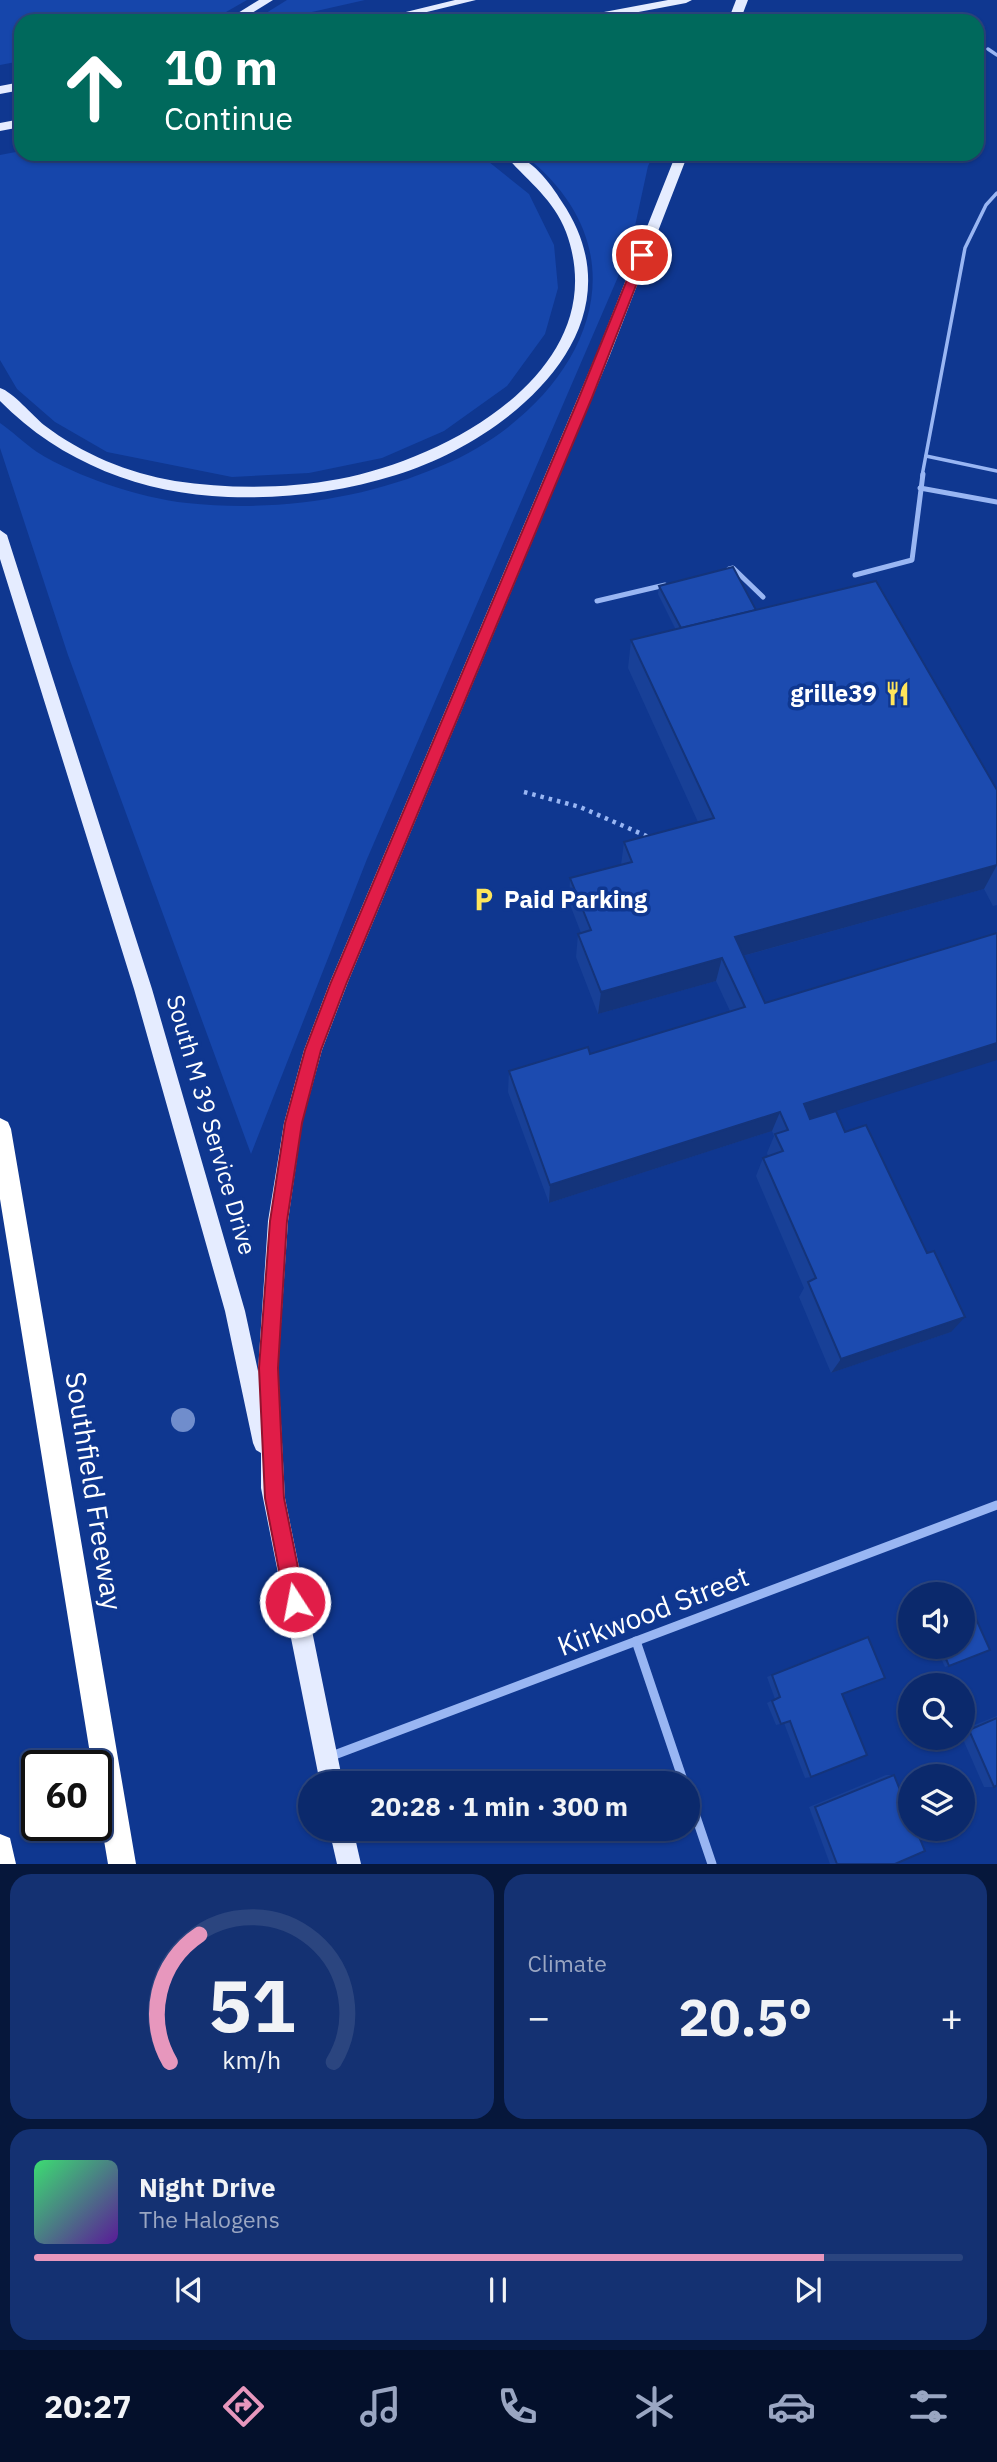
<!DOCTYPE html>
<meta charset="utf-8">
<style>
body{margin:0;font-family:"IBM Plex Sans",sans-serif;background:#143172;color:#f1f3f6;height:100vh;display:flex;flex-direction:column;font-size:26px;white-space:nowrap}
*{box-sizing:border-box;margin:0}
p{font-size:23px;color:#9aa6c2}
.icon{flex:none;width:38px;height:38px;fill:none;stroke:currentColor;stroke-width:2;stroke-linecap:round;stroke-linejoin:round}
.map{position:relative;height:1864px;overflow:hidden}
.panel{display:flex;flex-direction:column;gap:10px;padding:10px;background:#06173b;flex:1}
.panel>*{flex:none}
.banner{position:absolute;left:14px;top:14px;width:970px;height:147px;border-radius:21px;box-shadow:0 2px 5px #0004,0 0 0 2px #2b457f;background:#00695c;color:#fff;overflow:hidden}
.tools{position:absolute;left:898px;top:1582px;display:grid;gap:14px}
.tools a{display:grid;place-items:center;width:77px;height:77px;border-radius:50%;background:#0b296c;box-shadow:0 2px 5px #0004,0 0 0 2px #2b457f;font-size:35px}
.speed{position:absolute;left:21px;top:1750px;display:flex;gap:14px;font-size:35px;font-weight:700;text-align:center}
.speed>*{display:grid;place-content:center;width:91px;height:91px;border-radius:50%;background:#0b296c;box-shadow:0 2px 5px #0004,0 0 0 2px #2b457f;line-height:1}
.speed .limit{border:4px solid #111;border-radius:10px;background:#fff;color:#111}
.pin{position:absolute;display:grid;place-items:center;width:60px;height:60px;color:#fff;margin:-30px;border:4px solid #fff;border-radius:50%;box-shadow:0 2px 7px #0007}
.me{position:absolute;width:77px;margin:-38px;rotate:349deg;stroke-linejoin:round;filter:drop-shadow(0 0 5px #0008)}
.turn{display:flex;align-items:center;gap:24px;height:147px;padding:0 35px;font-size:32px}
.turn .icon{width:91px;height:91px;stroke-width:2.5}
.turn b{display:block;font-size:49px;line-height:60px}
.big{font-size:52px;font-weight:700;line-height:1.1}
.panel .card{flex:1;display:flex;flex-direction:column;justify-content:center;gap:10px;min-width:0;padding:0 24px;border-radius:21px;background:#143172}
.panel .dial{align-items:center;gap:0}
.dial svg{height:182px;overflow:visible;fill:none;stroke:#2b457f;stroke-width:7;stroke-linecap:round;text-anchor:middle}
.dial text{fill:#f1f3f6;stroke:none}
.song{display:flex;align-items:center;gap:21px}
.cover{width:84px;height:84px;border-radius:10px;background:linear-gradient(135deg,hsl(140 70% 55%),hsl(270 70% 35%))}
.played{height:7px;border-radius:4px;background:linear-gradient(90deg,#e797bd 85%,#2b457f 85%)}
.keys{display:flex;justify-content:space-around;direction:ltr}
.heat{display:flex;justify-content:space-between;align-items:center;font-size:38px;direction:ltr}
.panel .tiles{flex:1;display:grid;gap:10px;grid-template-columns:1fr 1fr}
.card:last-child{grid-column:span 2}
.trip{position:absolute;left:298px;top:1771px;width:402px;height:70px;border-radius:35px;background:#0b296c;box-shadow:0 2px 5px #0004,0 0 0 2px #2b457f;font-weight:700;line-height:70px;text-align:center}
.menu{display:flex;height:112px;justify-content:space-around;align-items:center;background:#04102b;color:#9aa6c2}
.menu .icon{width:49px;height:49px}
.menu .selected{color:#e797bd}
.menu b{font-size:32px;color:#f1f3f6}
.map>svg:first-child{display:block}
.green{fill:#1646ab}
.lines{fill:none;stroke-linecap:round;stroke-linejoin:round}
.path{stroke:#99b6f3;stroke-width:4.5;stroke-dasharray:3.5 5;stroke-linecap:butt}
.lane-far1{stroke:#99b6f3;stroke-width:3.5}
.lane{stroke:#99b6f3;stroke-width:5}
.street{stroke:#99b6f3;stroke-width:9}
.primary{fill:#e5ecff;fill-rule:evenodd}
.highway{fill:#fff;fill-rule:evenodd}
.tree{fill:#708dcc}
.wall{fill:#184097}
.shaded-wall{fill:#14347b}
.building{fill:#1c4bb0;stroke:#14347b;stroke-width:2}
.route{fill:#e11d48;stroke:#92132f;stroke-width:2}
.labels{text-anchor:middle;stroke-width:7;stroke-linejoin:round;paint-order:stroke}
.poi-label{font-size:24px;font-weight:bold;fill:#fff;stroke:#0f3790;text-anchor:end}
.street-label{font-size:24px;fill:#fff;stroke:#0f3790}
.near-street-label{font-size:28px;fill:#fff;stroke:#0f3790}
</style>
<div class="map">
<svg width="997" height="1864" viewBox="0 0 997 1864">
<rect width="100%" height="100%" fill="#0f3790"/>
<g class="green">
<path d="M0,0H247L226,12L201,21H21V61L0,65Z"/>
<path d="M287,0H365L272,21H253Z"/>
<path d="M21,151V154H479L529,194L554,245L558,288L545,334L507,386L444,431L382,458L309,473L232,477L107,452L55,422L17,389L0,360V155Z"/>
<path d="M523,154H654L648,166L630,249L367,859L251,1154L68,655L0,448V423C12,431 24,443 37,452C77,477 140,498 187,503C272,512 362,500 441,466C575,410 660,261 523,154Z"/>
</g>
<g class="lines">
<path class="path" d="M524,792L580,807L651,838"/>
<g class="lane-far1">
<path d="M988,49L997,55"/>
<path d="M926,456L997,471"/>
<path d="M922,476L965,248L986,205L997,193"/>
</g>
<g class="lane">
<path d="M920,488L997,502"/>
<path d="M729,569L733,568L763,597"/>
<path d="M855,575L912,560L923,474"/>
<path d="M597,601L665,585"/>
</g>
<g class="street">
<path d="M636,1641L684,1783"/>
<path d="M329,1757L997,1505"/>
<path d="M688,1793L712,1864"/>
</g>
<g class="primary">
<path d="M259,0H273L239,21H225Z"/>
<path d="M455,0H476L390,21H369Z"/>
<path d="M668,0H692L686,3L591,21H566L572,18Z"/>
<path d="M736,0H748L740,21H728Z"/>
<path d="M21,82V90L0,94V86Z"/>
<path d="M21,119V127L0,131V123Z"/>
<path d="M504,154C529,154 549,181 562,202C647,328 507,441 396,475C342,492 285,499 228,497C143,494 61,463 0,401V388C13,392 33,416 44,425C82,454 128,473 175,481C229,489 285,489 339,479C448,459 616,368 566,232C553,198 526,180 504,154Z"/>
<path d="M676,154H688L610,355L348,982L322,1050L302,1123L288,1221L278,1368L285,1498L343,1783H320L261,1488V1453L256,1450L253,1443L225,1311L134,989L0,559V530L7,535L152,989L245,1311L258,1371L268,1221L284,1123L304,1050L330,982L596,355Z"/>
<path d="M329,1829H353L361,1864H337Z"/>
</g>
<g class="highway">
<path d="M0,1118L8,1122L11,1129L136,1864H108L96,1793V1766H92L0,1199Z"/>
<path d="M0,1834L10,1838L16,1864H0Z"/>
</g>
</g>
<circle class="tree" cx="183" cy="1420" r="12"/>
<g class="wall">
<path d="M659,586L756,610L997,790V905L993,906L984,889L743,956L765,1003L827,1114L845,1132L951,1332L831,1373L799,1297L804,1288L756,1176L763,1158L768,1156L767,1153L774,1136L772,1131L549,1203L508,1092L509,1071L590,1054L730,1011L716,981L598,1014L576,957L578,934L581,933L569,902L570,878L621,865L624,842L698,822L628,668L631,640L676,630L658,594Z"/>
<path d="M936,1647H962L990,1650L945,1667Z"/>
<path d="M772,1675L842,1694L811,1777L805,1778L784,1723L776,1725L767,1703L775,1699L767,1677Z"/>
<path d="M997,1716V1785L994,1787H984L962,1737V1730Z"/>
<path d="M886,1775H894L895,1864H830L809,1807Z"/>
</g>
<g class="shaded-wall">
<path d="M997,865L984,889L728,960L735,937Z"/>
<path d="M722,958L716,981L598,1014L601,992Z"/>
<path d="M997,1043V1060L795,1124L804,1104Z"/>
<path d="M780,1112L772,1131L549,1203L550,1185Z"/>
<path d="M965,1317L951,1332L831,1373L841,1359Z"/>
</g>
<g class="building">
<path d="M733,567L756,610L681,628L659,586Z"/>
<path d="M876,581L997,790V865L735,937L765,1003L997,933V1043L804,1104L810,1119L836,1111L845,1132L866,1125L927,1253L934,1251L965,1317L841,1359L808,1282L816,1278L763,1158L783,1151L775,1134L788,1130L780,1112L550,1185L509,1071L588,1047L590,1054L745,1007L722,958L601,992L578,934L591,930L570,878L632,862L624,842L714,818L631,640Z"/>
<path d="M968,1601L990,1650L949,1666L941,1647H962V1603Z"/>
<path d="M868,1637L885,1678L842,1694L867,1755L811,1777L790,1721L781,1724L772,1701L780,1697L772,1675Z"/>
<path d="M997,1718V1785L994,1787L969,1730Z"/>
<path d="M894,1775L910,1815V1829H916L925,1851L895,1864H837L815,1807Z"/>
</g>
<path class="route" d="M642,251L648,255L591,400L347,982L321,1050L302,1123L287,1221L278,1368L284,1498L305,1602L302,1610L295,1612L288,1610L285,1602L265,1498L259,1368L270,1221L285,1123L305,1050L331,982L578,400L637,255Z"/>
<defs>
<symbol id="restaurant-bare" viewBox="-9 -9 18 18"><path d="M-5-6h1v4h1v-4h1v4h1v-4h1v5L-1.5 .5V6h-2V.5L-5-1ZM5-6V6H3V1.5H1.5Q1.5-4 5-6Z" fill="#ffe55b" stroke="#0f3790" stroke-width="2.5" paint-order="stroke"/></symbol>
<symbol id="parking-bare" viewBox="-9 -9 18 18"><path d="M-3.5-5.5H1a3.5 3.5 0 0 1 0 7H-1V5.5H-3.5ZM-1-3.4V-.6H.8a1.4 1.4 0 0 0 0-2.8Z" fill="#ffe55b" stroke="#0f3790" stroke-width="2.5" paint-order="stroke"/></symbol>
</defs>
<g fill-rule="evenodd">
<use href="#restaurant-bare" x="880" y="676" width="35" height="35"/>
<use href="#parking-bare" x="466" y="882" width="35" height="35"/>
</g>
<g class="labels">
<g class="poi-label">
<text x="877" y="702">grille39</text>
<text x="504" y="908" text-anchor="start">Paid Parking</text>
</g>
<g class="street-label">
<text transform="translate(211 1125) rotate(74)" y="8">South M 39 Service Drive</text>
</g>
<g class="near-street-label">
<text transform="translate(94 1491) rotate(81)" y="10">Southfield Freeway</text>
<text transform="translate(653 1611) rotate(-21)" y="10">Kirkwood Street</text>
</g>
</g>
</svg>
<div class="tools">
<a><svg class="icon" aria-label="sound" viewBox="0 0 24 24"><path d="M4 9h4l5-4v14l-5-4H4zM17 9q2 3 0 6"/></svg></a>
<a><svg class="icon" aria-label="search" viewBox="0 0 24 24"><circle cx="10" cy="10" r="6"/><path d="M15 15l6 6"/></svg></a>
<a><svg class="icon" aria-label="layers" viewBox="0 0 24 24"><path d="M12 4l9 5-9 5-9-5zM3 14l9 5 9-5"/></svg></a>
</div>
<div class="speed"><div class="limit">60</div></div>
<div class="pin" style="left:642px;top:255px;background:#d93025"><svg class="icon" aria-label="arrive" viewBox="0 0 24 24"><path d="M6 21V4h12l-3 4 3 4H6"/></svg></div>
<svg class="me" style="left:295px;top:1602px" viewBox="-20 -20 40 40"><circle r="17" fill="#e11d48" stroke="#fff" stroke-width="3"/><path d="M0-11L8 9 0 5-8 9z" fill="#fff"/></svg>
<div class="trip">20:28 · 1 min · 300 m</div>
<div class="banner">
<div class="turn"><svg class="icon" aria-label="ahead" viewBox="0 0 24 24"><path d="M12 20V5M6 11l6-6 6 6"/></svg><div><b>10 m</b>Continue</div></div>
</div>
</div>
<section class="panel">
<div class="tiles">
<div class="card dial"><svg viewBox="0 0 100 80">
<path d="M14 69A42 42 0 1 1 86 69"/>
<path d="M14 69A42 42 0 0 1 27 13" stroke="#e797bd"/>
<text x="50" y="56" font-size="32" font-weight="700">51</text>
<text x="50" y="72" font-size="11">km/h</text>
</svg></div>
<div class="card"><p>Climate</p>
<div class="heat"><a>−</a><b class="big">20.5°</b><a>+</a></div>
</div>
<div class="card">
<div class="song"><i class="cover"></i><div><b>Night Drive</b><p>The Halogens</p></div></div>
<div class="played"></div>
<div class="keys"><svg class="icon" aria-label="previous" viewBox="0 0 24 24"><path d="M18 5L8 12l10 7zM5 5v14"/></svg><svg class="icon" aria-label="pause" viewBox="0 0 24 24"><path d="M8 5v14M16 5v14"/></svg><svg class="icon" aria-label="next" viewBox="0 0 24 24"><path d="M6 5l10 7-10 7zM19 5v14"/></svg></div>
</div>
</div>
</section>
<nav class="menu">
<b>20:27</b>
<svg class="icon selected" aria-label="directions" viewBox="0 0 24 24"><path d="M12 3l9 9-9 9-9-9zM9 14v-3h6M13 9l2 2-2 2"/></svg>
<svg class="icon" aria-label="music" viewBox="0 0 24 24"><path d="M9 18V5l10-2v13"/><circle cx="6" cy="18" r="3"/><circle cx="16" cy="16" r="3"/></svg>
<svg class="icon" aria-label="phone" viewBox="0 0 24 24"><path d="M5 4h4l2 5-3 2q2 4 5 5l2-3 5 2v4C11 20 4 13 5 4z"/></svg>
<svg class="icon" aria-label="climate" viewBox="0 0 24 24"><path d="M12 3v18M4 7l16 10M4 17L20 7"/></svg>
<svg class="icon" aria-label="car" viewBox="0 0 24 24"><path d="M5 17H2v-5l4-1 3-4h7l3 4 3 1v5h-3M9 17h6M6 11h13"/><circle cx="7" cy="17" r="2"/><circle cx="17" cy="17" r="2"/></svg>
<svg class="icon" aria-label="filters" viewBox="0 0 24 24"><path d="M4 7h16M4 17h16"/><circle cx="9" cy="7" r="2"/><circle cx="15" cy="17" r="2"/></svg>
</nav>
